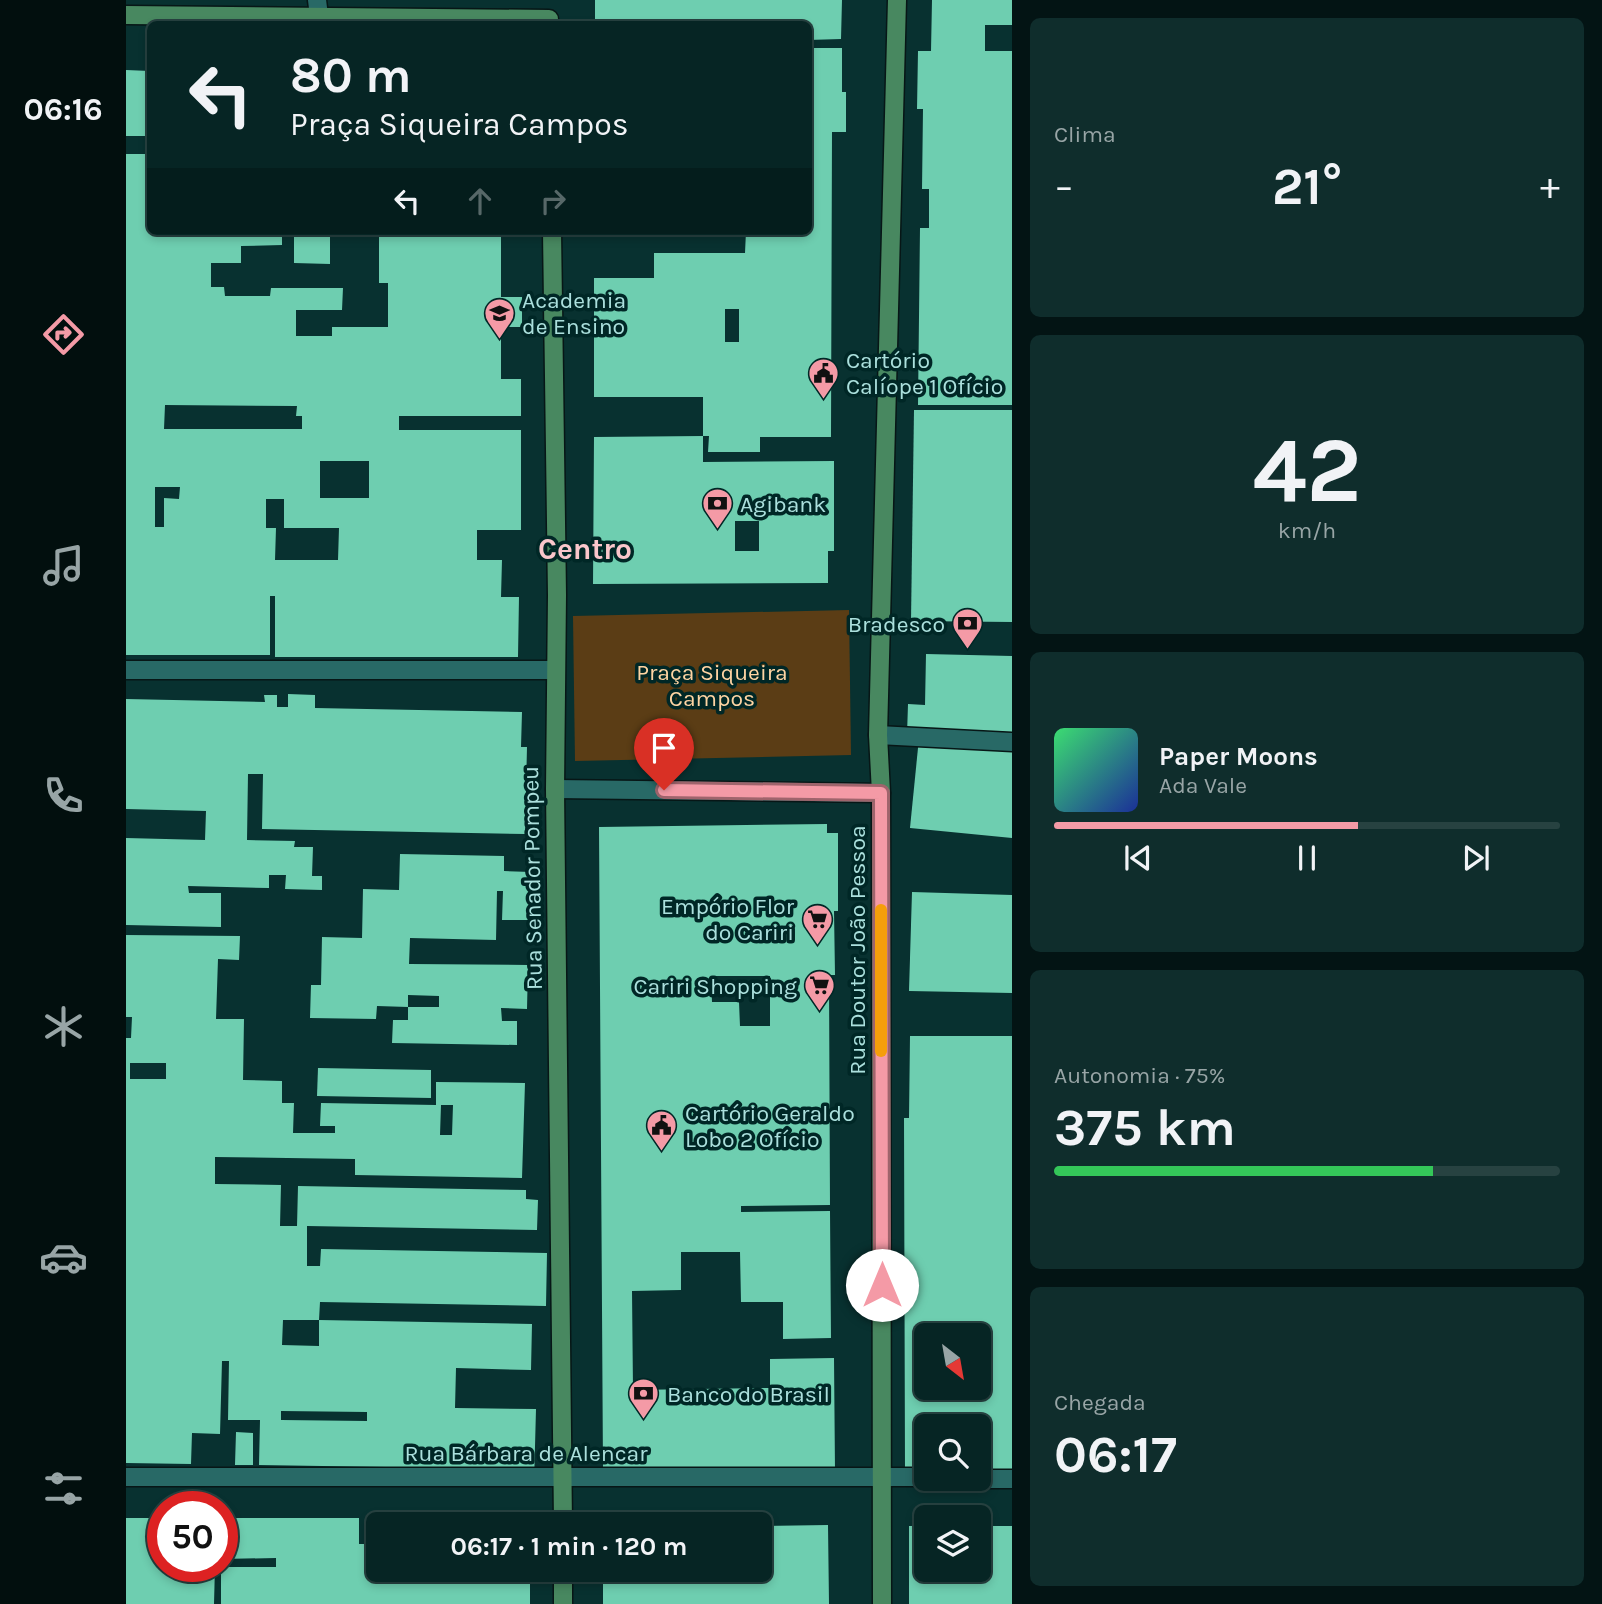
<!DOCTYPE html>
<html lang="pt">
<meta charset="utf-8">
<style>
body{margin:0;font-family:Karla,sans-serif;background:#0f2d2c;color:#f1f3f6;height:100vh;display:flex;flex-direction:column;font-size:26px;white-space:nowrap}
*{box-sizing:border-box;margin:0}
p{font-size:23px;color:#98a5a6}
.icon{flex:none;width:38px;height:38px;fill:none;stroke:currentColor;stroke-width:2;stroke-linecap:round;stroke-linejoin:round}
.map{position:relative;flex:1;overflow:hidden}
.details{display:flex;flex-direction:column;gap:18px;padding:18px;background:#031414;width:590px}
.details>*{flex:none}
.hud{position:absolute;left:21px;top:21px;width:665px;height:214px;border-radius:10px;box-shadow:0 4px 10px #0003,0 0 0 2px #274241;background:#062524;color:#f1f3f6;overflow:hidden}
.needle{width:46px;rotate:149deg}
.controls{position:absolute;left:788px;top:1323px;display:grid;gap:14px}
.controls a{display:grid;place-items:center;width:77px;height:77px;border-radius:10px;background:#062524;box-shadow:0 4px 10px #0003,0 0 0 2px #274241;font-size:35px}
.speed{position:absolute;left:21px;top:1491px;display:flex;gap:14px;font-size:35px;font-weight:700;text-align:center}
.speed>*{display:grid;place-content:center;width:91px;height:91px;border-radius:50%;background:#062524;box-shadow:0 4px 10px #0003,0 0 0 2px #274241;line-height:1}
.speed .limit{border:10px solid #d22;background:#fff;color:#111}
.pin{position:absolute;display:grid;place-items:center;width:60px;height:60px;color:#fff;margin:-72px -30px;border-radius:50% 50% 50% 0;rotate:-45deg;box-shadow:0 0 7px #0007}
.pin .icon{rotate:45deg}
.me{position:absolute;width:77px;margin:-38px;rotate:0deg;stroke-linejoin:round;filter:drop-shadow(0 0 5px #0008)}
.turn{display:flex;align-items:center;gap:24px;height:147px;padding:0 28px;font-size:32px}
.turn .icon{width:91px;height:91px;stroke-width:2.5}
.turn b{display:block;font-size:49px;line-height:60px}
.lanes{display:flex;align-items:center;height:66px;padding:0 28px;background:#0003;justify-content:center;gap:35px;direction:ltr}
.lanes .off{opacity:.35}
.big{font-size:52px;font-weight:700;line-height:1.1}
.details .tile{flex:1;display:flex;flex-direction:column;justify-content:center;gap:10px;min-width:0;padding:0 24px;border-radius:10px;background:#0f2d2c}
.details .dial{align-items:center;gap:0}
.dial b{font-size:91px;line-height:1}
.song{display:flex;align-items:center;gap:21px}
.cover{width:84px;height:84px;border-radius:10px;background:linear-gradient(135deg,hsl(140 70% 55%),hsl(230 70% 35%))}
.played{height:7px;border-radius:4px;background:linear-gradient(90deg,#f49aa6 60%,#274241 60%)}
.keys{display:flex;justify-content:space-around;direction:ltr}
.heat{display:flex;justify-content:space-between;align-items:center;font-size:38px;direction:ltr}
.charge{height:10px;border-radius:5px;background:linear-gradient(90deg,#34c759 75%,#274241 0)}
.trip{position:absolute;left:240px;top:1512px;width:406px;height:70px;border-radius:10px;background:#062524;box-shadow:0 4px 10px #0003,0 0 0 2px #274241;font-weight:700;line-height:70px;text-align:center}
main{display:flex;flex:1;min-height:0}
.tab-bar{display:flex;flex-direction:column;width:126px;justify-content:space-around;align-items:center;background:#020f0e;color:#98a5a6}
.tab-bar .icon{width:49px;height:49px}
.tab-bar .current{color:#f49aa6}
.tab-bar b{font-size:32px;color:#f1f3f6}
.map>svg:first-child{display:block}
.green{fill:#5b3d15}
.building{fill:#6eceb0;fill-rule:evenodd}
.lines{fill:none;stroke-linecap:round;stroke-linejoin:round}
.street-casing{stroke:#071616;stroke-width:21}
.secondary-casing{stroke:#071616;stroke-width:21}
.street{stroke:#286966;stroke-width:18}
.secondary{stroke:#488860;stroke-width:18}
.route-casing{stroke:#9f646c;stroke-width:18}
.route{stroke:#f49aa6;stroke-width:12}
.slow{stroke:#f59e0b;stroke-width:12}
.labels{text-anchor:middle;stroke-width:7;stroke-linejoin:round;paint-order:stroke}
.poi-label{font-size:23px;fill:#abe0dd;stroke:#002726;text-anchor:start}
.park-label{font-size:23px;fill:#fed4a3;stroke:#002726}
.street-label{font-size:23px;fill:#abe0dd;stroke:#002726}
.district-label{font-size:30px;font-weight:bold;fill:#fac6cb;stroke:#002726}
</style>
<main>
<nav class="tab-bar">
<b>06:16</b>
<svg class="icon current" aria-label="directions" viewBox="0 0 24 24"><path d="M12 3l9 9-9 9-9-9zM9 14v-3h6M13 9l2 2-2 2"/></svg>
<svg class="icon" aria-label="music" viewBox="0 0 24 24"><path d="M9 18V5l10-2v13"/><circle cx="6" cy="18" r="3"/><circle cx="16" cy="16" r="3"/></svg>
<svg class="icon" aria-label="phone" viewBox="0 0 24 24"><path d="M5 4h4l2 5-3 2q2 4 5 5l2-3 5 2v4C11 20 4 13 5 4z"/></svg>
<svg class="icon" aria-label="climate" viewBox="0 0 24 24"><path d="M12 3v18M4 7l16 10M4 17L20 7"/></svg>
<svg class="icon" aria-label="car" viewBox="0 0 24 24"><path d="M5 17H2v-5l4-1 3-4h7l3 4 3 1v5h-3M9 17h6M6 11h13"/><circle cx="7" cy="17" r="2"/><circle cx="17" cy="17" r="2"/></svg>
<svg class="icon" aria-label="filters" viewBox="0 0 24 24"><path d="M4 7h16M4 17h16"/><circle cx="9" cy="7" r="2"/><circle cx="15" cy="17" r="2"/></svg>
</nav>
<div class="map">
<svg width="887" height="1604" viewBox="0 0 887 1604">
<rect width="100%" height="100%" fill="#083130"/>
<path class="green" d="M723,610L725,755L449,761L447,616Z"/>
<g class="building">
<path d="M469,0H716L715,39L682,40V24H469Z"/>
<path d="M806,0H887V25H859V51H887V405H792L794,228H803V189H796L797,109H791L792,51H805Z"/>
<path d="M682,48H716V92H720V132H706L705,437H634V452H582L583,436H577V462L708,461V551H702V583L467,584L468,437L577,436V397H468V278H528V253H619L620,231H682ZM599,309H613V342H599ZM609,521H633V551H609Z"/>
<path d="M0,70L24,71V136H0Z"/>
<path d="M0,154H24V231H156V245L115,246V263H85V287H98L99,296H144L145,288H217L216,310H170V336H206V327H262V283H253V231H375V297H396V327H375V379H395V416H273V430H395V530H351V560H376L375,597H393L392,657H149V596H144V655H0ZM39,405L171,406L170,416H176V429H38ZM194,461H243V498H194ZM29,487H54L53,499L38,498V527H29ZM140,499H158V528H213L212,560H149L150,528H140Z"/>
<path d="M168,231H204V264L168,263Z"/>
<path d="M788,410H887V622L785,621Z"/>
<path d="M800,654L887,656V738L781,735L782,704L799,705Z"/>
<path d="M162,694L189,695V708L396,712L395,747H401L399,834L136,829L137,774H122L121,840L169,841L168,847H187L186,876H196V890L159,889L160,875H143V888L62,886L63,893H95V927L0,925V838L79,840L80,811L0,809V699L139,702L138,695H151V707H162Z"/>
<path d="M793,738L887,747V838L784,828Z"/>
<path d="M701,824V833H712V911H708L709,975H703L704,1205L615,1206V1212L704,1211L705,1338L657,1339V1302H615L614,1252H555V1290L506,1291L507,1390L644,1388V1359L708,1358L709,1471L645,1472V1468L477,1470L473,827ZM585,976H644V1026H614L613,1002H586Z"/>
<path d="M274,854L378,856V871L405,872L404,920H376L377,891H371L370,940L284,938L283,964L402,965L401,1009L375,1008L376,1021H391V1045L266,1043L267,1020H282V1007L251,1006L250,1019L184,1018L185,985H195L196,937L236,938L237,889L273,890ZM282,995L313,996V1007H282Z"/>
<path d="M786,892L887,895V993L783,991Z"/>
<path d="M0,935L114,936L113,960L92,959L90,1019H118L117,1080L156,1081V1103H168L167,1133H209V1126H194L195,1103L310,1105V1082L399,1083L396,1178L229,1175V1159L89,1157V1184L155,1185L154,1226H171L172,1186L400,1190V1199L412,1200L411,1230L181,1226V1266H194L195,1249L421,1253L420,1306L194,1302L193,1320L406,1324L405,1370L330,1368L329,1408L410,1409L408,1484L322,1468L133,1465L134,1420H102L103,1361H96L94,1434L66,1433L65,1464L0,1463V1038H5L6,1017H0ZM4,1063H40V1079H4ZM315,1105H327L326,1135H314ZM157,1320H193V1346L156,1345ZM155,1411L241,1412V1421L155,1420Z"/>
<path d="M784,1036H887V1470H852V1426H800V1471H779L778,1118H783ZM800,1335H852V1388H800Z"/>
<path d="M192,1068L305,1070V1098L191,1096Z"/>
<path d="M110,1432L127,1433V1465H109Z"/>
<path d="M404,1517V1524H252V1570H404V1604H95V1567H150V1558L96,1559V1518H233V1544H245V1518Z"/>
<path d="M0,1518H37V1566H89L88,1604H0Z"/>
<path d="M702,1525L703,1604H477V1570H634V1526Z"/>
<path d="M783,1526H800V1570H852V1526H887V1604H783Z"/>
</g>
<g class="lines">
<defs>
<g id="street">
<path d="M191,0L193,16"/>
<path d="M0,670H429"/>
<path d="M752,735L887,742"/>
<path d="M429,789L755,793"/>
<path d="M0,1477H800"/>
<path d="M852,1479H887"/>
</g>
<g id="secondary">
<path d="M0,15L423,19"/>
<path d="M426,231L431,595L429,789L437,1524"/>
<path d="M437,1570V1604"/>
<path d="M756,1604L755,793L752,735L771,0"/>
</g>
</defs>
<use href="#street" class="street-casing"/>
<use href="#secondary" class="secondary-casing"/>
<use href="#street" class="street"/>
<use href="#secondary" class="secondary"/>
</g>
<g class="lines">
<defs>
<path id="route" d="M538,790L755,793L756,1285"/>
</defs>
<use href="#route" class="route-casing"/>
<use href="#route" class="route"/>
<path class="slow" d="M755,910V1051"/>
</g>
<defs>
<symbol id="school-pin" viewBox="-11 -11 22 30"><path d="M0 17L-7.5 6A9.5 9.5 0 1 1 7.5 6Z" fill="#f49aa6" stroke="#002726"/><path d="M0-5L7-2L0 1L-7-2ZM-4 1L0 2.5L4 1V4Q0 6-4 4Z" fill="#111"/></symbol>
<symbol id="civic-pin" viewBox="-11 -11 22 30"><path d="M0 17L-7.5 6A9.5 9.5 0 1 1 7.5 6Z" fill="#f49aa6" stroke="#002726"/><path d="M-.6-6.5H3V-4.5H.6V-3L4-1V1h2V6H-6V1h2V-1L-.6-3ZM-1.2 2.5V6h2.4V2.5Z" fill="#111"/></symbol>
<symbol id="bank-pin" viewBox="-11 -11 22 30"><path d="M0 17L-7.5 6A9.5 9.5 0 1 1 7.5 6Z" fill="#f49aa6" stroke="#002726"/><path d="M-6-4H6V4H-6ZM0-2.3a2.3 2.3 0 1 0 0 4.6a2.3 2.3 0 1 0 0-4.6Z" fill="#111"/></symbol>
<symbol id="supermarket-pin" viewBox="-11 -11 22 30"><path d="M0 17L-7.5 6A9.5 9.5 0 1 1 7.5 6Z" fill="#f49aa6" stroke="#002726"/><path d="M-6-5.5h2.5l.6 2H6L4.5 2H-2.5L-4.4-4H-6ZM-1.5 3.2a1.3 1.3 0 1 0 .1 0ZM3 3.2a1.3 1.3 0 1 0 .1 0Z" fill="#111"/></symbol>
</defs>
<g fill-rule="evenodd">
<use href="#school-pin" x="356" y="296" width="35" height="47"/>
<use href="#civic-pin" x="680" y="356" width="35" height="47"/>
<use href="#bank-pin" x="574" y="486" width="35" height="47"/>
<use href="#bank-pin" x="824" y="606" width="35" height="47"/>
<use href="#supermarket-pin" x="674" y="902" width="35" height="47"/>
<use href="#supermarket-pin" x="676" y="968" width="35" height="47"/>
<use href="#civic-pin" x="518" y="1108" width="35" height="47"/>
<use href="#bank-pin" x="500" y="1376" width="35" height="47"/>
</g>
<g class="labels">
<g class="poi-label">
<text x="396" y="308">Academia<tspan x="396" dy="26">de Ensino</tspan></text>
<text x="720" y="368">Cartório<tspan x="720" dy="26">Calíope 1 Ofício</tspan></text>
<text x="614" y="512">Agibank</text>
<text x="819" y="632" text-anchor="end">Bradesco</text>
<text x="668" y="914" text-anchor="end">Empório Flor<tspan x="668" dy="26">do Cariri</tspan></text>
<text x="671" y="994" text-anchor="end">Cariri Shopping</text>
<text x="559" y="1121">Cartório Geraldo<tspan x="559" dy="26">Lobo 2 Ofício</tspan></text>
<text x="541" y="1402">Banco do Brasil</text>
</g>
<g class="park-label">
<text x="586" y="680">Praça Siqueira<tspan x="586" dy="26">Campos</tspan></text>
</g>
<g class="street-label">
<text transform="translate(406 878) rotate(-91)" y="8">Rua Senador Pompeu</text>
<text transform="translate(731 950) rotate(-90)" y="8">Rua Doutor João Pessoa</text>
<text x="400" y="1461">Rua Bárbara de Alencar</text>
</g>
<g class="district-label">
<text x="459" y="559">Centro</text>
</g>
</g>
</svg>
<div class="controls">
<a><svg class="needle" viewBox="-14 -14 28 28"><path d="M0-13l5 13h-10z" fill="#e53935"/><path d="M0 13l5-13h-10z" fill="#98a5a6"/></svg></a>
<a><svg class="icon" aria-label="search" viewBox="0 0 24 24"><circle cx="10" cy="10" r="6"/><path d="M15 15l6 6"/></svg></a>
<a><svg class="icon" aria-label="layers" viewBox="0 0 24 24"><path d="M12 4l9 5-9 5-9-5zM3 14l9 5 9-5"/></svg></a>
</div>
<div class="speed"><div class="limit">50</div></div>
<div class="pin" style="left:538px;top:790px;background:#d93025"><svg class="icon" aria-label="arrive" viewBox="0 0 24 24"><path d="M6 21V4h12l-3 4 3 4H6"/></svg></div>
<svg class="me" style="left:756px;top:1285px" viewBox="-20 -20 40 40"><circle r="19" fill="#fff"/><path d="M0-13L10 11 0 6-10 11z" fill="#f49aa6"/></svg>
<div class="trip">06:17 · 1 min · 120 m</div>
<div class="hud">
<div class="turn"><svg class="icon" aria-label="left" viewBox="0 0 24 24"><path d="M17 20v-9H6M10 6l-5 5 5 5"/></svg><div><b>80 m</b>Praça Siqueira Campos</div></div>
<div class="lanes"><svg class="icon" aria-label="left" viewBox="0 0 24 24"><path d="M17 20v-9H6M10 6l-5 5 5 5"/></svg><svg class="icon off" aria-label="ahead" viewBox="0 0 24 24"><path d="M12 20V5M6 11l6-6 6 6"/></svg><svg class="icon off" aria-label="right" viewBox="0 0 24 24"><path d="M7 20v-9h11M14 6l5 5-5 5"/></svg></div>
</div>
</div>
<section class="details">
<div class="tile"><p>Clima</p>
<div class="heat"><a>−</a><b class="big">21°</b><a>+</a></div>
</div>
<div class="tile dial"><b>42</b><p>km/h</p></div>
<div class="tile">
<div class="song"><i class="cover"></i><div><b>Paper Moons</b><p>Ada Vale</p></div></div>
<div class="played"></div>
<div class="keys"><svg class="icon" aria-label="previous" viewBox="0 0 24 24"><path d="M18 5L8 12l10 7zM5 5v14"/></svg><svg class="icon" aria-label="pause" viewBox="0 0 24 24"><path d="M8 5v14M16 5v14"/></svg><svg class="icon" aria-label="next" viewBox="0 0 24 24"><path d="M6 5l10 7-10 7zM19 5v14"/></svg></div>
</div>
<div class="tile"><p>Autonomia · 75%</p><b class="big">375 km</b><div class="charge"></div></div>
<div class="tile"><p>Chegada</p><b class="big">06:17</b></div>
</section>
</main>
